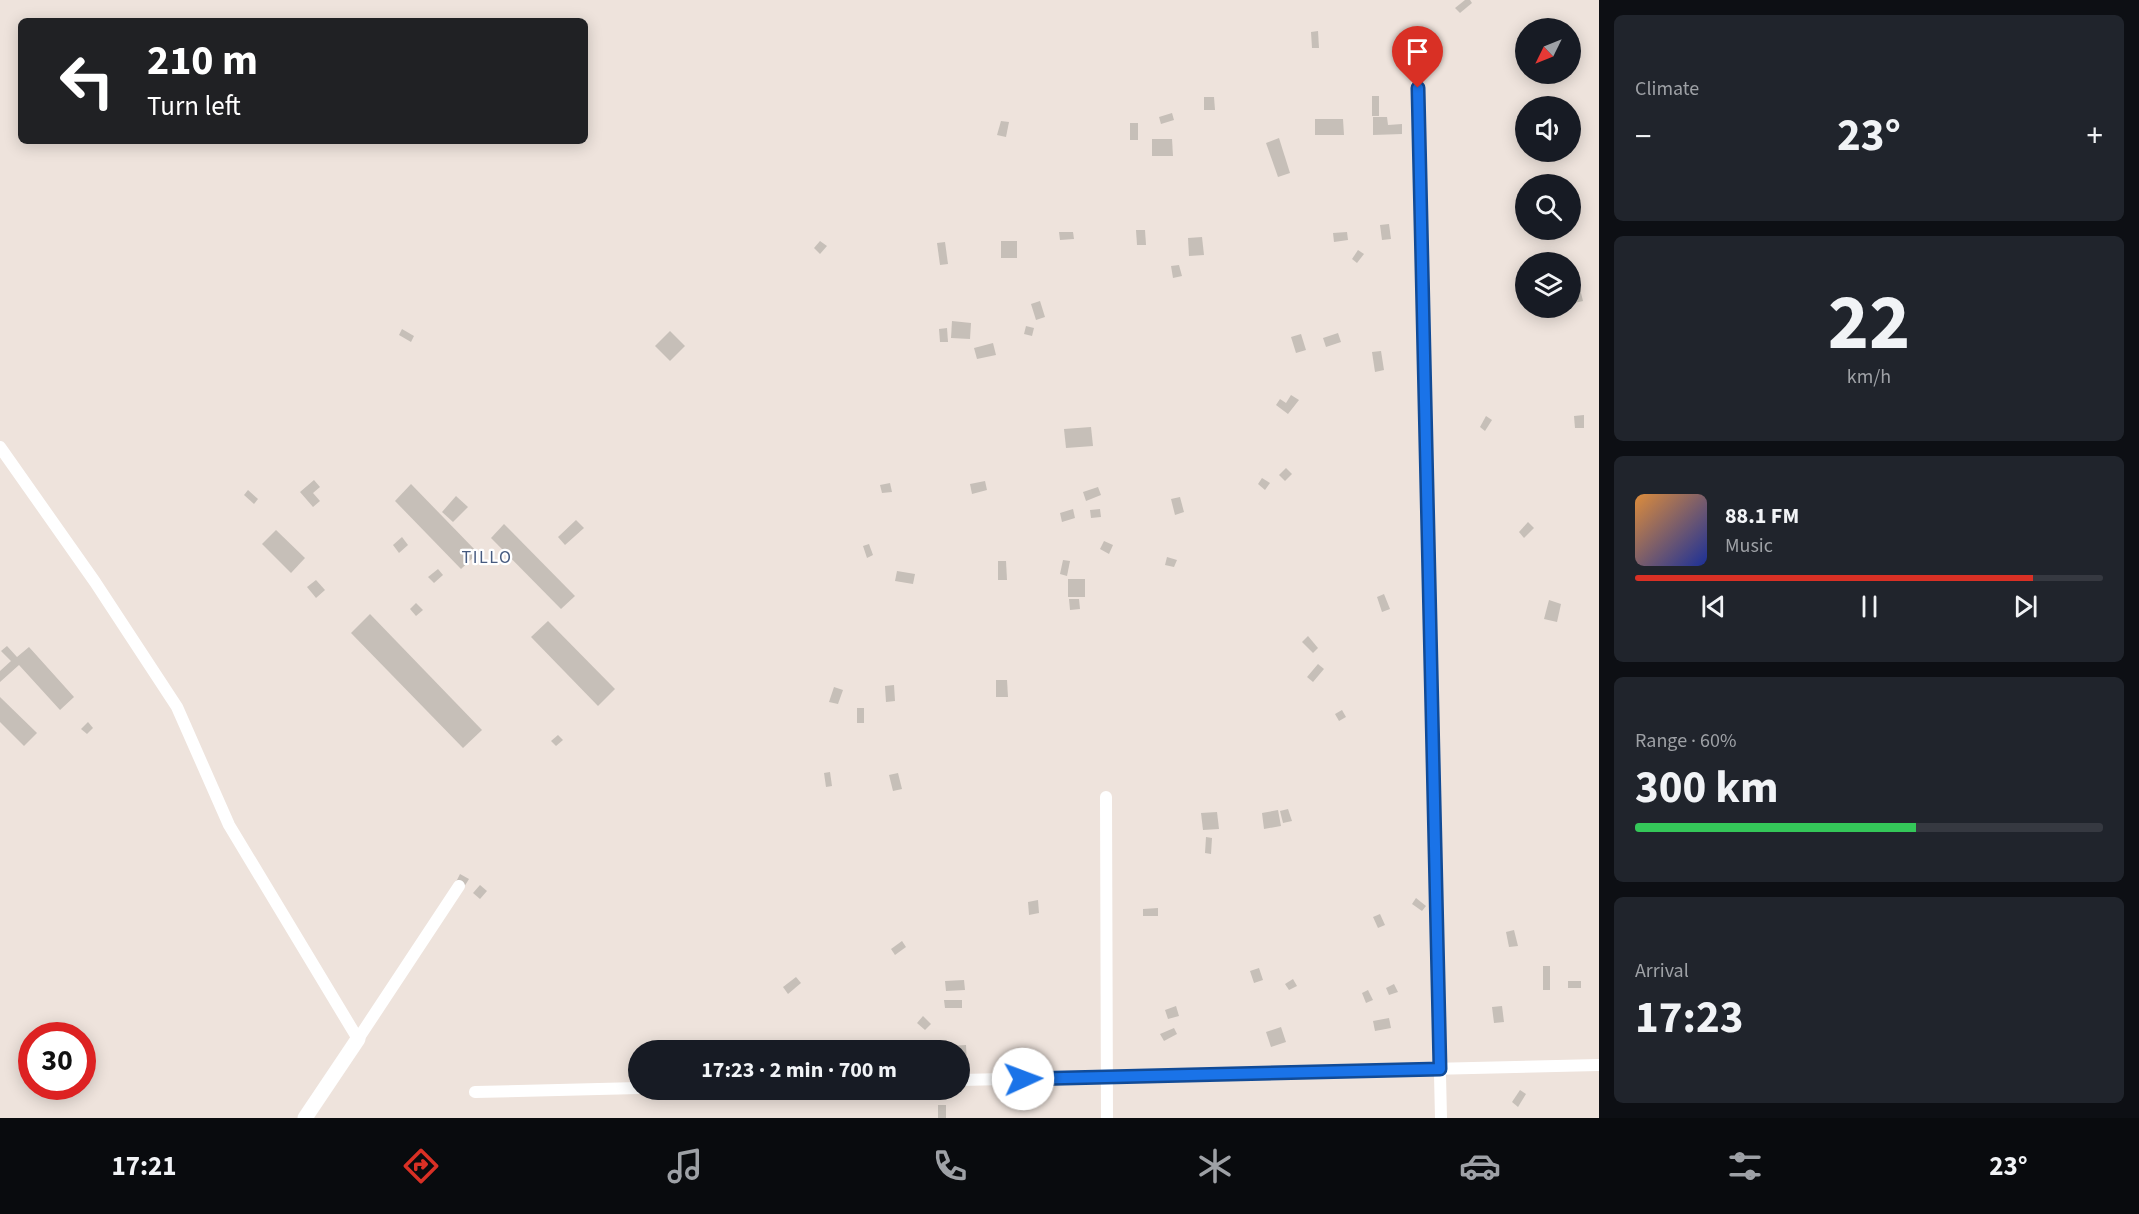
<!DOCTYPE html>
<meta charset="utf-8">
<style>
body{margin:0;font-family:"Source Sans 3",sans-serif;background:#20242c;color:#f1f3f6;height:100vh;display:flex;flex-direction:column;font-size:22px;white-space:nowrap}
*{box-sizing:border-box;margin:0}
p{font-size:20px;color:#9ea1a6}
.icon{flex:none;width:33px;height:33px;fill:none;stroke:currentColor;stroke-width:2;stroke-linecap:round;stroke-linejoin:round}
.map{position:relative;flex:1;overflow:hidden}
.drawer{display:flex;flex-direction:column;gap:15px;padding:15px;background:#0d0f14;width:540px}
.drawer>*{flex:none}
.hud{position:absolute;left:18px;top:18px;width:570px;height:126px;border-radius:9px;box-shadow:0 3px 15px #0003;background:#202124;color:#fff;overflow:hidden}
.needle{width:39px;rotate:227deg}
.controls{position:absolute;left:1515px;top:18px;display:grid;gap:12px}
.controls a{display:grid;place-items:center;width:66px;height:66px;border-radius:50%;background:#171b24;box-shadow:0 3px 15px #0003;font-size:30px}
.speed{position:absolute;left:18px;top:1022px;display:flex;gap:12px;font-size:30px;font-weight:700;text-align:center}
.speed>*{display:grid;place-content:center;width:78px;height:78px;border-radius:50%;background:#171b24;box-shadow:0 3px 15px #0003;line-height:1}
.speed .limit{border:9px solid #d22;background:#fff;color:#111}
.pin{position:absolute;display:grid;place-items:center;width:51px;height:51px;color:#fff;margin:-62px -26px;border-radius:50% 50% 50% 0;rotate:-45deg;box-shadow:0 0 6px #0007}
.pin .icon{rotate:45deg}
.me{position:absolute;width:66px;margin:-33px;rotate:88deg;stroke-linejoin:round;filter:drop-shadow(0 0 4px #0008)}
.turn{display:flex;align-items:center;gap:21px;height:126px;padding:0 30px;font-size:27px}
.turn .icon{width:78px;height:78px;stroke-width:2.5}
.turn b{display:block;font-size:42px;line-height:51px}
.big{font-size:45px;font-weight:700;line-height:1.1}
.drawer .card{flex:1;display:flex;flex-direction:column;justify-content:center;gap:9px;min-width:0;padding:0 21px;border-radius:9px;background:#20242c}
.drawer .dial{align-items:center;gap:0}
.dial b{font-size:78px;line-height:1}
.song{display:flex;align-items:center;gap:18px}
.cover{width:72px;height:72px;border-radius:9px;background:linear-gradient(135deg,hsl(30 70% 55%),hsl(230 70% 35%))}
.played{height:6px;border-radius:3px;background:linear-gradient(90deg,#d93025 85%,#363941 85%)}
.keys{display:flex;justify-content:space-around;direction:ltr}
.heat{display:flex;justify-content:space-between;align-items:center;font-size:33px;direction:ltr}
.charge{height:9px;border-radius:4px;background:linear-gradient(90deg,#34c759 60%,#363941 0)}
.trip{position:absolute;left:628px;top:1040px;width:342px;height:60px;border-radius:30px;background:#171b24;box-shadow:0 3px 15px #0003;font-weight:700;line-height:60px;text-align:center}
.tabs{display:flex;height:96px;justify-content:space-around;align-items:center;background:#090b0e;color:#9ea1a6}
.tabs .icon{width:42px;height:42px}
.tabs .active{color:#d93025}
.tabs b{font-size:27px;color:#f1f3f6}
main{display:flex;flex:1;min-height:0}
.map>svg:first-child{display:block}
.building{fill:#c6bfb8}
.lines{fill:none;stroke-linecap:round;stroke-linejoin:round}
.minor{stroke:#fff;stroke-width:12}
.tertiary{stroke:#fff;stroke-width:15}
.route-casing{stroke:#114b97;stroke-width:15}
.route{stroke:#1a73e8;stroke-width:10}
.labels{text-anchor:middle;stroke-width:4.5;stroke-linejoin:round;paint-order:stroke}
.quarter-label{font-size:18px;letter-spacing:1.5px;fill:#475b80;stroke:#fff}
</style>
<main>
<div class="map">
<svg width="1599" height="1118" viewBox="0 0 1599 1118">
<rect width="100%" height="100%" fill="#eee3dc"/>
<g class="building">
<path d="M1465,0H1470L1472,3L1460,13L1455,8Z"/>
<path d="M1318,31L1319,48H1312L1311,32Z"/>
<rect x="1372" y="96" width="7" height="20"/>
<path d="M1204,97H1214L1215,110H1204Z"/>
<path d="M1172,113L1174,120L1161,124L1159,117Z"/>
<path d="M1373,117H1387L1388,125L1402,124V134L1373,135Z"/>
<path d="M1315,119H1343L1344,135H1315Z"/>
<path d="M1001,121L1009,122L1006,137L997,135Z"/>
<rect x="1130" y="123" width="8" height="17"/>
<path d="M1279,138L1290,173L1278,177L1266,143Z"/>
<path d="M1152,139H1172L1173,156H1152Z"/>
<path d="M1389,224L1391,239L1382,240L1380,225Z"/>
<path d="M1136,230H1145L1146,245H1137Z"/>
<path d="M1059,232H1073L1074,239L1060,240Z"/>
<path d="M1347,232L1348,240L1334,242L1333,233Z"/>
<path d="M1202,237L1204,255L1189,256L1188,238Z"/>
<path d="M820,241L827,246L820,254L814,248Z"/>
<rect x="1001" y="241" width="16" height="17"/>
<path d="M945,242L948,264L940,265L937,243Z"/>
<path d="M1358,250L1364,254L1357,263L1352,259Z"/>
<path d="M1179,265L1182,276L1173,278L1171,266Z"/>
<path d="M1579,285L1583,301L1574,303L1570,287Z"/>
<path d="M1040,301L1045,317L1036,320L1031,304Z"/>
<path d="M952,321L971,323L970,339L951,338Z"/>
<path d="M1026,326L1034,328L1032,336L1024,334Z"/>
<path d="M947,328L948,342H940L939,329Z"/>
<path d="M402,329L414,336L411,342L399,335Z"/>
<path d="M670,331L685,346L670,361L655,346Z"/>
<path d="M1338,333L1341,342L1326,347L1323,338Z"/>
<path d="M1301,334L1306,350L1296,353L1291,337Z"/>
<path d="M993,343L996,355L977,359L974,348Z"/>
<path d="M1381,351L1384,370L1375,372L1372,352Z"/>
<path d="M1291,395L1299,400L1288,414L1276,405L1280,399L1286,403Z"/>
<path d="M1584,415V428H1575L1574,416Z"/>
<path d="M1486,416L1492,420L1485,431L1480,427Z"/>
<path d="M1091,427L1093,446L1066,448L1064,429Z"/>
<path d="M1286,468L1292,474L1285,481L1279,475Z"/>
<path d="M1262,478L1270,483L1265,490L1258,484Z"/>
<path d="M314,480L320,487L313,493L320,501L313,507L300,492Z"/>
<path d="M985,481L987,490L972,494L970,484Z"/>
<path d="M890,483L892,492L882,493L880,485Z"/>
<path d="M411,484L478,553L461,569L395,501Z"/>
<path d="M1098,487L1101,495L1086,501L1083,492Z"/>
<path d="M248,490L258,499L254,504L244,495Z"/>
<path d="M456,496L468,507L453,522L442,512Z"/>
<path d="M1180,497L1184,512L1175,515L1171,499Z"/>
<path d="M1073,509L1075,518L1062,522L1060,513Z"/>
<path d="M1100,509L1101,517L1091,518L1090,510Z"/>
<path d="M576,520L584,528L565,545L558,537Z"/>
<path d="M1528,522L1534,528L1524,538L1519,532Z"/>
<path d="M504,524L575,596L561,609L491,538Z"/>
<path d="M276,530L305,558L291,573L262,544Z"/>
<path d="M402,537L408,545L399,553L393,545Z"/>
<path d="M1104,541L1113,545L1109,554L1100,549Z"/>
<path d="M869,544L873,555L867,558L863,546Z"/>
<path d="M1167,557L1177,560L1174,567L1165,565Z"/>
<path d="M1063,560L1070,561L1067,576L1060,574Z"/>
<path d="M998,561H1006L1007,580H998Z"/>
<path d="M438,569L443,575L434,583L428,577Z"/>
<path d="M897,571L915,574L913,584L895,581Z"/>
<rect x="1068" y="579" width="17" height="18"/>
<path d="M316,580L325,590L316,598L307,587Z"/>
<path d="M1384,594L1390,609L1382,612L1377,597Z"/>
<path d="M1069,599H1079L1080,609L1070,610Z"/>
<path d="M1549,600L1561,604L1557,622L1544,619Z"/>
<path d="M416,603L423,610L416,616L410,609Z"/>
<path d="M370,614L482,730L463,748L351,633Z"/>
<path d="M548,621L615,689L598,706L531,637Z"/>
<path d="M1308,636L1318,648L1313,653L1302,642Z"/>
<path d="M7,646L17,657L29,647L74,697L60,710L19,665L0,682V671L11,661L1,651Z"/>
<path d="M1318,664L1324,669L1313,682L1307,677Z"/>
<path d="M996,680H1007L1008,697H996Z"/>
<path d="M894,685L895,701L886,702L885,686Z"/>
<path d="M834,687L843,690L838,704L829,702Z"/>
<path d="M0,697L37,733L24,746L0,722Z"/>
<rect x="857" y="708" width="7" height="15"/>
<path d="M1342,710L1346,717L1339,721L1335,714Z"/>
<path d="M88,722L93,728L87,734L81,729Z"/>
<path d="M558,735L563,740L556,746L551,741Z"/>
<path d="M830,772L832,786L826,787L824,773Z"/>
<path d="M898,773L902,789L893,791L889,775Z"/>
<path d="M1288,809L1292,821L1283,823L1280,811Z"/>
<path d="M1278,810L1281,826L1264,829L1262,813Z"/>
<path d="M1217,812L1219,829L1203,830L1201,813Z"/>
<path d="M1206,837L1212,838L1211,854L1205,853Z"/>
<path d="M460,874L469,879L464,887L456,882Z"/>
<path d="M480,885L487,891L480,899L473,893Z"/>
<path d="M1416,898L1426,906L1422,911L1412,904Z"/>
<path d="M1038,900L1039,913L1029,915L1028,902Z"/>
<path d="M1158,908V916H1143V909Z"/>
<path d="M1380,914L1385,925L1378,928L1373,917Z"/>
<path d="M1514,930L1518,946L1509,947L1506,932Z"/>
<path d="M902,941L906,947L895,955L891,949Z"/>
<rect x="1543" y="966" width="7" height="24"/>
<path d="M1259,968L1263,980L1254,983L1250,971Z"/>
<path d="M796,977L801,983L788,994L783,987Z"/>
<path d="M1293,979L1297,986L1289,990L1285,984Z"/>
<path d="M964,980L965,990L946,991L945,981Z"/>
<rect x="1568" y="981" width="13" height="7"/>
<path d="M1394,984L1398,992L1389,995L1386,988Z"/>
<path d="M1368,990L1373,1000L1366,1003L1362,993Z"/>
<path d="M944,1000H962V1008H945Z"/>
<path d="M1176,1006L1179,1016L1168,1019L1165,1010Z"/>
<path d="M1502,1006L1504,1022L1494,1023L1492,1007Z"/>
<path d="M923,1016L931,1024L925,1030L917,1023Z"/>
<path d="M1389,1018L1391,1028L1375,1031L1373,1021Z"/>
<path d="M1281,1027L1286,1042L1271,1047L1266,1032Z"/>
<path d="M1174,1028L1177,1034L1164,1041L1160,1034Z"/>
<path d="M966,1045L967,1065H960V1050H949V1046Z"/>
<path d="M1520,1090L1526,1094L1518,1107L1512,1102Z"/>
<rect x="938" y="1105" width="8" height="13"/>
</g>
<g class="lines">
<g class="minor">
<path d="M1417,64L1441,1118"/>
<path d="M0,447L95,582L177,707L229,825L358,1039L459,886"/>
<path d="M1106,797L1107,1118"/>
<path d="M960,1080L1599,1065"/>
<path d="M475,1092L639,1088"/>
</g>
<path class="tertiary" d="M305,1118L358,1039"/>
</g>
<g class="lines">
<defs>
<path id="route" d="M1023,1079L1440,1069L1418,88"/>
</defs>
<use href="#route" class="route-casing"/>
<use href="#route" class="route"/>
</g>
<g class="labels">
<g class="quarter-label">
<text x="487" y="563">TILLO</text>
</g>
</g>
</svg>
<div class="controls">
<a><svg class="needle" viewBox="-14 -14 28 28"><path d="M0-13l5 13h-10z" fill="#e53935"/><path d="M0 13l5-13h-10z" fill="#9ea1a6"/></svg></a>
<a><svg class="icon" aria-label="sound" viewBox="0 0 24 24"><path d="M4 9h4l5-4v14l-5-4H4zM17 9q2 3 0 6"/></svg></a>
<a><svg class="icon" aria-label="search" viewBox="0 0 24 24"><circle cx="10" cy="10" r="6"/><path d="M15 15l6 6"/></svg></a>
<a><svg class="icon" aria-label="layers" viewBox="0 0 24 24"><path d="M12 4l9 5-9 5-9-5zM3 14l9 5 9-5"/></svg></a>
</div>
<div class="speed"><div class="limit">30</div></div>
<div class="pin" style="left:1418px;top:88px;background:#d93025"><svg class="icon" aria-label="arrive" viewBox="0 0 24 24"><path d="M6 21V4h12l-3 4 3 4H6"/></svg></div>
<svg class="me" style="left:1023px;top:1079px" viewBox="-20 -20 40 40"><circle r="19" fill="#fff"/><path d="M0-13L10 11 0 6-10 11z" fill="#1a73e8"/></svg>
<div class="trip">17:23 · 2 min · 700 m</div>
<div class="hud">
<div class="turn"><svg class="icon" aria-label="left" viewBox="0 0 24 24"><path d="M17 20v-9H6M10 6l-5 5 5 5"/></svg><div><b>210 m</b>Turn left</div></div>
</div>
</div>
<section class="drawer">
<div class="card"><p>Climate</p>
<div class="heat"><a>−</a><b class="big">23°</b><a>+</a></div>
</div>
<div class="card dial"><b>22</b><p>km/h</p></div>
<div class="card">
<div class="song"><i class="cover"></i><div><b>88.1 FM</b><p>Music</p></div></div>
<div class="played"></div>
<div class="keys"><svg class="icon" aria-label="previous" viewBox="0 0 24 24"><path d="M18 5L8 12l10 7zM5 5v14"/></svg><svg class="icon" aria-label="pause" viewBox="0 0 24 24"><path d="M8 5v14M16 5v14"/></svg><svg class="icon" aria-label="next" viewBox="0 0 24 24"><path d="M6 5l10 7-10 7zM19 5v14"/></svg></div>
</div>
<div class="card"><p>Range · 60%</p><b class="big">300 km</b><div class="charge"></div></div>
<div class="card"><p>Arrival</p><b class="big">17:23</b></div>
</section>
</main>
<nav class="tabs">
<b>17:21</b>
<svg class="icon active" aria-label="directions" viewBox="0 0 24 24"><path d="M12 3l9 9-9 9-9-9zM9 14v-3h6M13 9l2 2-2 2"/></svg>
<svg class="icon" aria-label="music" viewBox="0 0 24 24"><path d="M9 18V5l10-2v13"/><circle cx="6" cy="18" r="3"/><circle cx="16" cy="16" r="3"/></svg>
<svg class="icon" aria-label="phone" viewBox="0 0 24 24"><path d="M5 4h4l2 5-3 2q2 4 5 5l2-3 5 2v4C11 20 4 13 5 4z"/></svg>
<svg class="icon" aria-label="climate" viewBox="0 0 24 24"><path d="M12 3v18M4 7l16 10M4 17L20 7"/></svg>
<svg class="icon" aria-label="car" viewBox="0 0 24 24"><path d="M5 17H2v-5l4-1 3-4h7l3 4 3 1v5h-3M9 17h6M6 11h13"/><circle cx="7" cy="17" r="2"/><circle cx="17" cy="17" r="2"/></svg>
<svg class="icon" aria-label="filters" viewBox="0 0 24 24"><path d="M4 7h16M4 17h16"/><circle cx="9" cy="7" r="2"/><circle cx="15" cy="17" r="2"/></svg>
<b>23°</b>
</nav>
